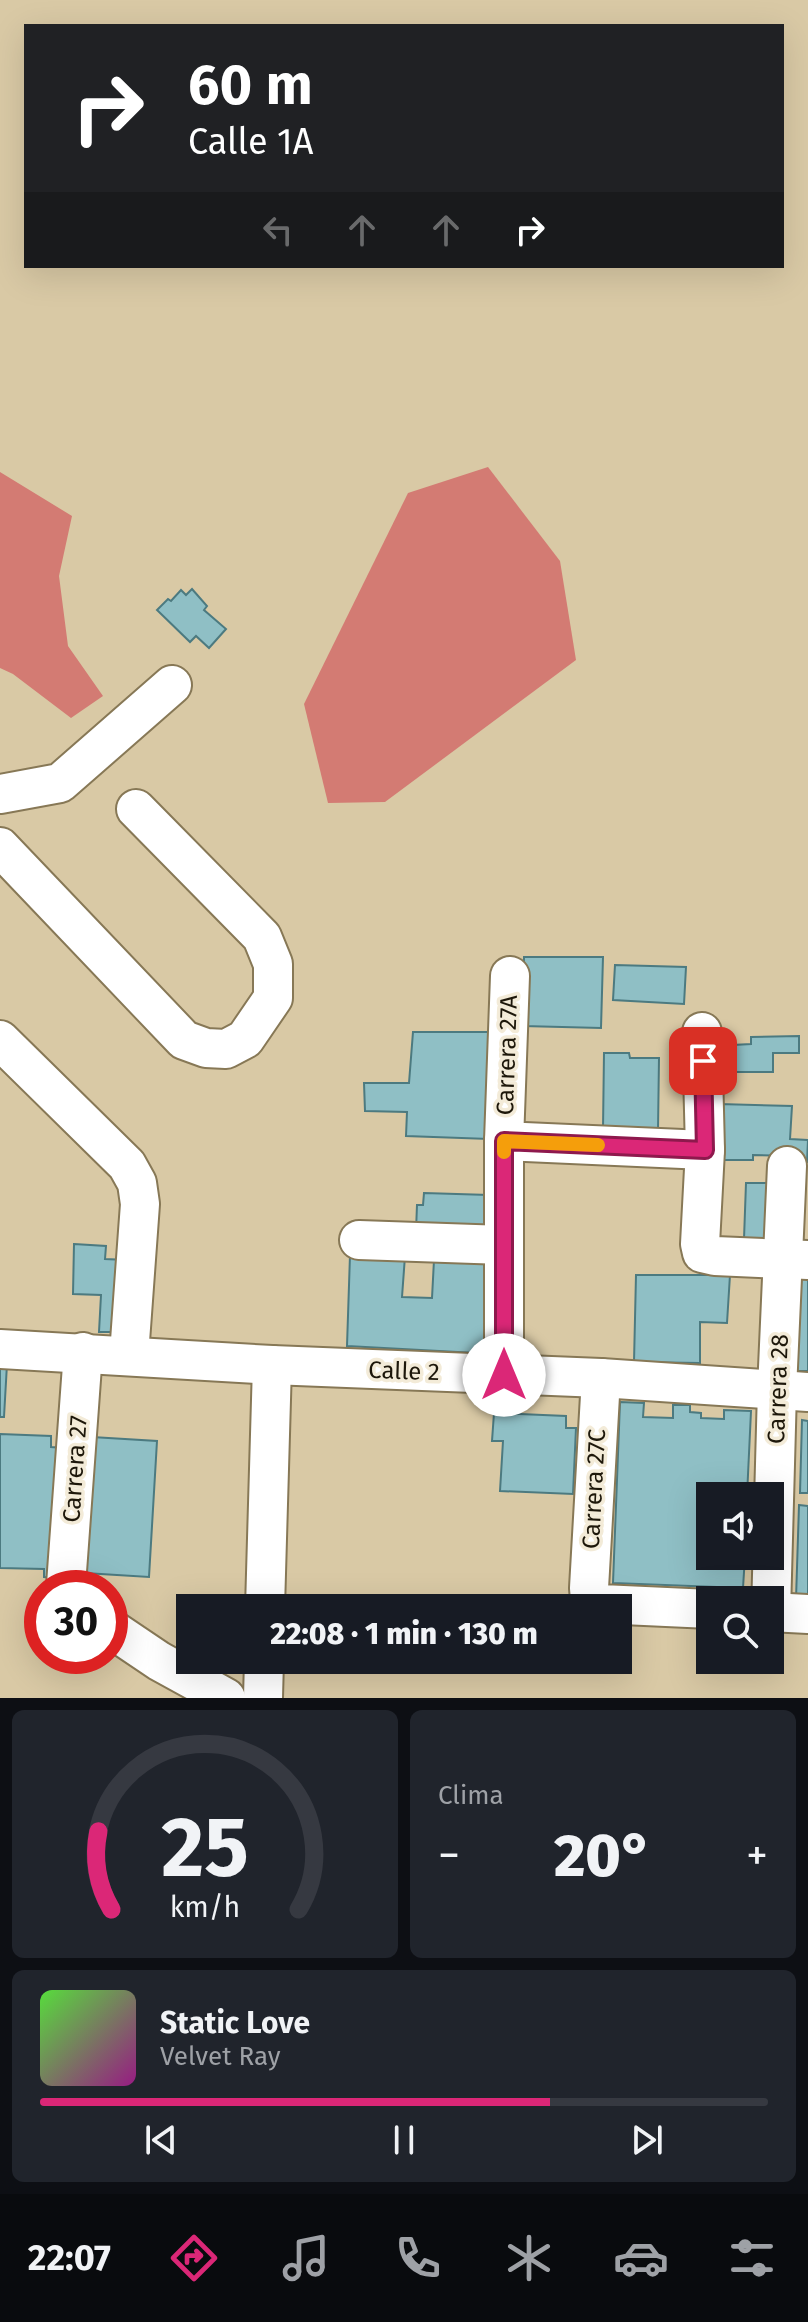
<!DOCTYPE html>
<html lang="es">
<meta charset="utf-8">
<style>
body{margin:0;font-family:"Fira Sans",sans-serif;background:#20242c;color:#f1f3f6;height:100vh;display:flex;flex-direction:column;font-size:30px;white-space:nowrap}
*{box-sizing:border-box;margin:0}
p{font-size:26px;color:#9ea1a6}
.icon{flex:none;width:44px;height:44px;fill:none;stroke:currentColor;stroke-width:2;stroke-linecap:round;stroke-linejoin:round}
.map{position:relative;height:1698px;overflow:hidden}
.drawer{display:flex;flex-direction:column;gap:12px;padding:12px;background:#0d0f14;flex:1}
.drawer>*{flex:none}
.top-card{position:absolute;left:24px;top:24px;width:760px;height:244px;border-radius:0px;box-shadow:0 8px 32px #0002;background:#202124;color:#fff;overflow:hidden}
.fabs{position:absolute;left:696px;top:1482px;display:grid;gap:16px}
.fabs a{display:grid;place-items:center;width:88px;height:88px;border-radius:0px;background:#171b24;box-shadow:0 8px 32px #0002;font-size:40px}
.speed{position:absolute;left:24px;top:1570px;display:flex;gap:16px;font-size:40px;font-weight:700;text-align:center}
.speed>*{display:grid;place-content:center;width:104px;height:104px;border-radius:50%;background:#171b24;box-shadow:0 8px 32px #0002;line-height:1}
.speed .limit{border:12px solid #d22;background:#fff;color:#111}
.pin{position:absolute;display:grid;place-items:center;width:68px;height:68px;color:#fff;margin:-34px;border-radius:16px;box-shadow:0 4px 12px #0006}
.me{position:absolute;width:88px;margin:-44px;rotate:0deg;stroke-linejoin:round;filter:drop-shadow(0 0 6px #0008)}
.turn{display:flex;align-items:center;gap:28px;height:168px;padding:0 32px;font-size:36px}
.turn .icon{width:104px;height:104px;stroke-width:2.5}
.turn b{display:block;font-size:56px;line-height:68px}
.lanes{display:flex;align-items:center;height:76px;padding:0 32px;background:#0003;justify-content:center;gap:40px;direction:ltr}
.lanes .off{opacity:.35}
.big{font-size:60px;font-weight:800;line-height:1.1}
.drawer .card{flex:1;display:flex;flex-direction:column;justify-content:center;gap:12px;min-width:0;padding:0 28px;border-radius:12px;background:#20242c}
.drawer .dial{align-items:center;gap:0}
.dial svg{height:208px;overflow:visible;fill:none;stroke:#363941;stroke-width:7;stroke-linecap:round;text-anchor:middle}
.dial text{fill:#f1f3f6;stroke:none}
.song{display:flex;align-items:center;gap:24px}
.cover{width:96px;height:96px;border-radius:12px;background:linear-gradient(135deg,hsl(110 70% 55%),hsl(310 70% 35%))}
.played{height:8px;border-radius:4px;background:linear-gradient(90deg,#db2777 70%,#363941 70%)}
.keys{display:flex;justify-content:space-around;direction:ltr}
.heat{display:flex;justify-content:space-between;align-items:center;font-size:44px;direction:ltr}
.drawer .tiles{flex:1;display:grid;gap:12px;grid-template-columns:1fr 1fr}
.card:last-child{grid-column:span 2}
.trip{position:absolute;left:176px;top:1594px;width:456px;height:80px;border-radius:0px;background:#171b24;box-shadow:0 8px 32px #0002;font-weight:800;line-height:80px;text-align:center}
.tabs{display:flex;height:128px;justify-content:space-around;align-items:center;background:#090b0e;color:#9ea1a6}
.tabs .icon{width:56px;height:56px}
.tabs .selected{color:#db2777}
.tabs b{font-size:36px;color:#f1f3f6}
.map>svg:first-child{display:block}
.forest{fill:#d37b73}
.building{fill:#8fbfc5;stroke:#4c7a80;stroke-width:2}
.lines{fill:none;stroke-linecap:round;stroke-linejoin:round}
.minor-casing{stroke:#877856;stroke-width:42}
.minor{stroke:#fff;stroke-width:38}
.route-casing{stroke:#8e194d;stroke-width:20}
.route{stroke:#db2777;stroke-width:14}
.slow{stroke:#f59e0b;stroke-width:14}
.labels{text-anchor:middle;stroke-width:7;stroke-linejoin:round;paint-order:stroke}
.street-label{font-size:24px;fill:#1d170a;stroke:#f3ebd8}
</style>
<div class="map">
<svg width="808" height="1698" viewBox="0 0 808 1698">
<rect width="100%" height="100%" fill="#d9c9a5"/>
<g class="forest">
<path d="M488,467L560,561L576,660L385,802L328,803L304,704L408,493Z"/>
<path d="M0,472L72,516L59,576L68,646L103,696L71,718L13,674L0,668Z"/>
</g>
<g class="building">
<path d="M192,589L207,606L204,610L226,629L209,648L196,636L190,642L157,610L168,599L171,601L181,590L186,595Z"/>
<path d="M524,957H603L601,1028L523,1026Z"/>
<path d="M615,965L686,967L684,1004L613,1000Z"/>
<path d="M413,1032H493L489,1139L406,1136L407,1112L365,1111L364,1083H409Z"/>
<path d="M799,1036V1053H773V1072H733V1045L751,1044V1037Z"/>
<path d="M604,1053H629L630,1058H659L658,1130L603,1129Z"/>
<path d="M719,1104L792,1106L790,1139L808,1140L807,1162H793V1156L753,1155V1160H718Z"/>
<path d="M746,1183H777L775,1240L744,1239Z"/>
<path d="M424,1193L489,1195L488,1233L416,1231L417,1205H423Z"/>
<path d="M74,1244L106,1246L105,1259L127,1260L118,1332H99L101,1295L73,1294Z"/>
<path d="M350,1255L405,1256L402,1297L432,1298L434,1260H489L485,1342L476,1353L347,1346Z"/>
<path d="M636,1275H730L727,1323L700,1322V1363L634,1362Z"/>
<path d="M797,1278L808,1279V1371H788Z"/>
<path d="M0,1364H7L4,1417H0Z"/>
<path d="M620,1402L644,1403L643,1417L673,1418V1405H690V1412L701,1413V1418L724,1419V1410L751,1411L747,1496H710V1556H745L743,1588L613,1583Z"/>
<path d="M494,1413L566,1416V1428H576L573,1494L500,1491L503,1441H492Z"/>
<path d="M802,1420L808,1421V1493H800Z"/>
<path d="M0,1434L51,1436V1447L64,1448L59,1578L44,1577V1569L0,1568Z"/>
<path d="M92,1437L157,1441L149,1577L85,1573Z"/>
<path d="M799,1505L808,1506V1600L796,1599Z"/>
</g>
<g class="lines">
<defs>
<g id="minor">
<path d="M0,794L60,783L172,685"/>
<path d="M0,847L184,1040L206,1048L226,1049L245,1039L273,998V964L262,937L136,809"/>
<path d="M702,1032L705,1150L700,1244L702,1253L715,1256L808,1260"/>
<path d="M0,1040L127,1165L137,1183L140,1204L129,1355"/>
<path d="M504,1141L705,1150"/>
<path d="M359,1240L504,1245"/>
<path d="M0,1349L272,1365L601,1378L808,1392"/>
<path d="M504,1375V1141L510,976"/>
<path d="M601,1378L589,1588L590,1600L601,1604L710,1609"/>
<path d="M69,1588L66,1585L83,1352"/>
<path d="M265,1608L272,1365"/>
<path d="M770,1612L808,1614"/>
<path d="M771,1612L777,1390L787,1166"/>
<path d="M110,1628L159,1661L226,1698"/>
<path d="M263,1698L264,1660"/>
</g>
</defs>
<use href="#minor" class="minor-casing"/>
<use href="#minor" class="minor"/>
</g>
<g class="lines">
<defs>
<path id="route" d="M504,1375V1141L705,1150L703,1061"/>
</defs>
<use href="#route" class="route-casing"/>
<use href="#route" class="route"/>
<path class="slow" d="M504,1152V1141L598,1145"/>
</g>
<g class="labels">
<g class="street-label">
<text transform="translate(507 1055) rotate(-88)" y="8">Carrera 27A</text>
<text transform="translate(404 1371) rotate(2)" y="8">Calle 2</text>
<text transform="translate(778 1389) rotate(-88)" y="8">Carrera 28</text>
<text transform="translate(75 1469) rotate(-86)" y="8">Carrera 27</text>
<text transform="translate(594 1489) rotate(-87)" y="8">Carrera 27C</text>
</g>
</g>
</svg>
<div class="fabs">
<a><svg class="icon" aria-label="sound" viewBox="0 0 24 24"><path d="M4 9h4l5-4v14l-5-4H4zM17 9q2 3 0 6"/></svg></a>
<a><svg class="icon" aria-label="search" viewBox="0 0 24 24"><circle cx="10" cy="10" r="6"/><path d="M15 15l6 6"/></svg></a>
</div>
<div class="speed"><div class="limit">30</div></div>
<div class="pin" style="left:703px;top:1061px;background:#d93025"><svg class="icon" aria-label="arrive" viewBox="0 0 24 24"><path d="M6 21V4h12l-3 4 3 4H6"/></svg></div>
<svg class="me" style="left:504px;top:1375px" viewBox="-20 -20 40 40"><circle r="19" fill="#fff"/><path d="M0-13L10 11 0 6-10 11z" fill="#db2777"/></svg>
<div class="trip">22:08 · 1 min · 130 m</div>
<div class="top-card">
<div class="turn"><svg class="icon" aria-label="right" viewBox="0 0 24 24"><path d="M7 20v-9h11M14 6l5 5-5 5"/></svg><div><b>60 m</b>Calle 1A</div></div>
<div class="lanes"><svg class="icon off" aria-label="left" viewBox="0 0 24 24"><path d="M17 20v-9H6M10 6l-5 5 5 5"/></svg><svg class="icon off" aria-label="ahead" viewBox="0 0 24 24"><path d="M12 20V5M6 11l6-6 6 6"/></svg><svg class="icon off" aria-label="ahead" viewBox="0 0 24 24"><path d="M12 20V5M6 11l6-6 6 6"/></svg><svg class="icon" aria-label="right" viewBox="0 0 24 24"><path d="M7 20v-9h11M14 6l5 5-5 5"/></svg></div>
</div>
</div>
<section class="drawer">
<div class="tiles">
<div class="card dial"><svg viewBox="0 0 100 80">
<path d="M14 69A42 42 0 1 1 86 69"/>
<path d="M14 69A42 42 0 0 1 9 39" stroke="#db2777"/>
<text x="50" y="56" font-size="32" font-weight="700">25</text>
<text x="50" y="72" font-size="11">km/h</text>
</svg></div>
<div class="card"><p>Clima</p>
<div class="heat"><a>−</a><b class="big">20°</b><a>+</a></div>
</div>
<div class="card">
<div class="song"><i class="cover"></i><div><b>Static Love</b><p>Velvet Ray</p></div></div>
<div class="played"></div>
<div class="keys"><svg class="icon" aria-label="previous" viewBox="0 0 24 24"><path d="M18 5L8 12l10 7zM5 5v14"/></svg><svg class="icon" aria-label="pause" viewBox="0 0 24 24"><path d="M8 5v14M16 5v14"/></svg><svg class="icon" aria-label="next" viewBox="0 0 24 24"><path d="M6 5l10 7-10 7zM19 5v14"/></svg></div>
</div>
</div>
</section>
<nav class="tabs">
<b>22:07</b>
<svg class="icon selected" aria-label="directions" viewBox="0 0 24 24"><path d="M12 3l9 9-9 9-9-9zM9 14v-3h6M13 9l2 2-2 2"/></svg>
<svg class="icon" aria-label="music" viewBox="0 0 24 24"><path d="M9 18V5l10-2v13"/><circle cx="6" cy="18" r="3"/><circle cx="16" cy="16" r="3"/></svg>
<svg class="icon" aria-label="phone" viewBox="0 0 24 24"><path d="M5 4h4l2 5-3 2q2 4 5 5l2-3 5 2v4C11 20 4 13 5 4z"/></svg>
<svg class="icon" aria-label="climate" viewBox="0 0 24 24"><path d="M12 3v18M4 7l16 10M4 17L20 7"/></svg>
<svg class="icon" aria-label="car" viewBox="0 0 24 24"><path d="M5 17H2v-5l4-1 3-4h7l3 4 3 1v5h-3M9 17h6M6 11h13"/><circle cx="7" cy="17" r="2"/><circle cx="17" cy="17" r="2"/></svg>
<svg class="icon" aria-label="filters" viewBox="0 0 24 24"><path d="M4 7h16M4 17h16"/><circle cx="9" cy="7" r="2"/><circle cx="15" cy="17" r="2"/></svg>
</nav>
